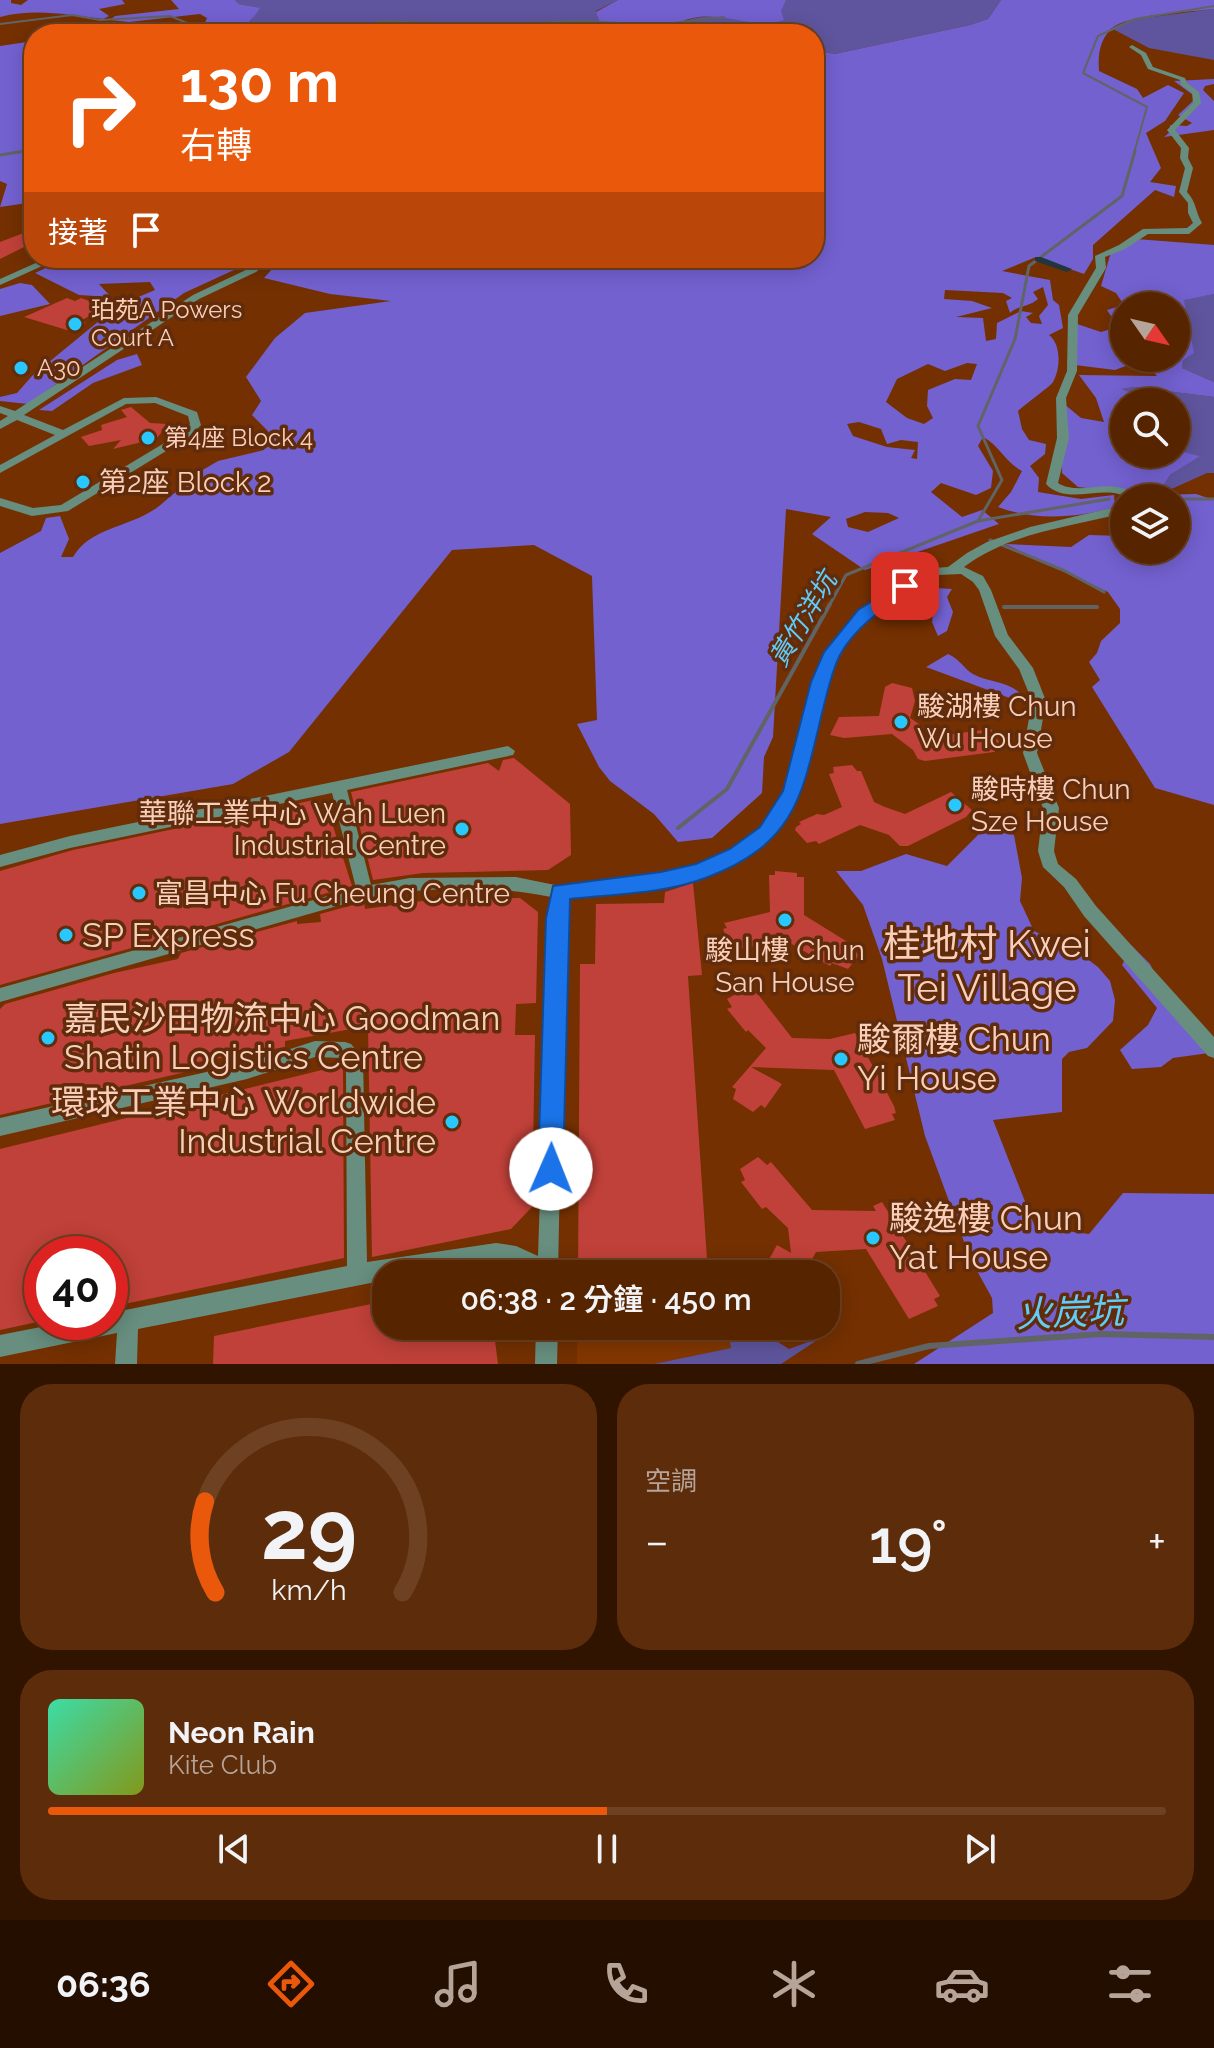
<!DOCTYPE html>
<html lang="zh-TW">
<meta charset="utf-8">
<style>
body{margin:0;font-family:Raleway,"Noto Sans TC",sans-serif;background:#5d2c0a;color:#f1f3f6;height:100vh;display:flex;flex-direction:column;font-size:30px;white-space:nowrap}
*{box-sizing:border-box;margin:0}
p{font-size:26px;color:#b6a499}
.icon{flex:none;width:44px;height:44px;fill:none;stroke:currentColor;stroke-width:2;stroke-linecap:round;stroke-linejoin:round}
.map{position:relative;height:1364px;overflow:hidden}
.drawer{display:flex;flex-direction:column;gap:20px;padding:20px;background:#301400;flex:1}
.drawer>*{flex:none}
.guide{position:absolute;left:24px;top:24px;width:800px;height:244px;border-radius:32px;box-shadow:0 4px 20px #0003,0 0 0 2px #6d4122;background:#ea580c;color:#fff;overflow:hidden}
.needle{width:52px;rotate:124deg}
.fabs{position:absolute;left:1110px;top:292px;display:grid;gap:16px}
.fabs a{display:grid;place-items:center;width:80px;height:80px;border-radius:50%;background:#572400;box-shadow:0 4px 20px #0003,0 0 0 2px #6d4122;font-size:40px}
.speed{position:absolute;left:24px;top:1236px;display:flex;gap:16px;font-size:40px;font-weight:700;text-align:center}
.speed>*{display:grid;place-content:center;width:104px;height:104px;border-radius:50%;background:#572400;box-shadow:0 4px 20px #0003,0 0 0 2px #6d4122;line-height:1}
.speed .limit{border:12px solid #d22;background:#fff;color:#111}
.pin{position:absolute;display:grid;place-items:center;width:68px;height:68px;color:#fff;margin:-34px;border-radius:16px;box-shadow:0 4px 12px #0006}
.me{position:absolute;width:88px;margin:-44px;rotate:1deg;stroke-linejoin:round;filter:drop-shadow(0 0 6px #0008)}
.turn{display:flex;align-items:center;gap:28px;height:168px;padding:0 24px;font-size:36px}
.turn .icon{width:104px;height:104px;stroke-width:2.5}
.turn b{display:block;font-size:56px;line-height:68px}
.then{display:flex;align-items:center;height:76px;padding:0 24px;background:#0003;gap:16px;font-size:30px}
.big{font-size:60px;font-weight:600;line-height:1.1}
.drawer .tile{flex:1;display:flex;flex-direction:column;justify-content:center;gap:12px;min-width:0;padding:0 28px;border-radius:32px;background:#5d2c0a}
.drawer .dial{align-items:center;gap:0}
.dial svg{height:208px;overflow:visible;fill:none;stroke:#6d4122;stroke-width:7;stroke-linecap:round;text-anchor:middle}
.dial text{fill:#f1f3f6;stroke:none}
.song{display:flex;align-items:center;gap:24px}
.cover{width:96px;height:96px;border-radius:12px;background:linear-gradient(135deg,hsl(160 70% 55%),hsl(70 70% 35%))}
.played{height:8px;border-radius:4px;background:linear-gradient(90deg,#ea580c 50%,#6d4122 50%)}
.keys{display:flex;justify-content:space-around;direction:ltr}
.heat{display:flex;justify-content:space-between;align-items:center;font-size:44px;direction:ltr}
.drawer .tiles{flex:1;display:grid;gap:20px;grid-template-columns:1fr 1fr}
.tile:last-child{grid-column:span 2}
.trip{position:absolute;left:372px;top:1260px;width:468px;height:80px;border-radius:32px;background:#572400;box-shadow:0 4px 20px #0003,0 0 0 2px #6d4122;font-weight:600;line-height:80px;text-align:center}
.tab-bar{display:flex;height:128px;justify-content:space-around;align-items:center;background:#230e00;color:#b6a499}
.tab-bar .icon{width:56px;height:56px}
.tab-bar .on{color:#ea580c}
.tab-bar b{font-size:36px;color:#f1f3f6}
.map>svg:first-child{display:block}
.built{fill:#833700}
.green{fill:#5f559e}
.forest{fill:#7361d0;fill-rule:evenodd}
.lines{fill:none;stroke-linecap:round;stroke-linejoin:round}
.stream-far3{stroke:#616465;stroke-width:2}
.stream-far2{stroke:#616465;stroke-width:3}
.stream-far1{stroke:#616465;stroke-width:4}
.stream{stroke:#616465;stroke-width:6}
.canal{fill:#203640;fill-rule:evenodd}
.building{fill:#c04139}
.minor{fill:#678e7e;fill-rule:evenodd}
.route{fill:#1a73e8;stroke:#114b97;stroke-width:2}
.poi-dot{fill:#28c8ff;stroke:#612c0c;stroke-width:3}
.labels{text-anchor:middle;stroke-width:7;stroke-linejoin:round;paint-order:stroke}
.far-poi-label{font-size:24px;fill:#f8cfba;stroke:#612c0c;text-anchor:start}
.far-water-label{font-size:26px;font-style:italic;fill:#61ccf8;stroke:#612c0c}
.poi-label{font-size:28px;fill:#f8cfba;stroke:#612c0c;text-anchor:start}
.near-poi-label{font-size:34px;fill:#f8cfba;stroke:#612c0c;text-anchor:start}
.near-water-label{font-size:36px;font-style:italic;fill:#61ccf8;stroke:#612c0c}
.near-quarter-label{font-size:38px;fill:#f8cfba;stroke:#612c0c}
</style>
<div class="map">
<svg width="1214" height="1364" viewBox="0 0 1214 1364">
<rect width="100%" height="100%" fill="#743000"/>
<path class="built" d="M577,1326H727L731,1348L654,1364H577Z"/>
<g class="green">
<path d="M235,0H618L596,11L599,21L559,34L507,31L480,34L497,29L482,24H374L355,31L332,27L280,34H234L247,27L259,8L239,4Z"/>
<path d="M786,0H1001L988,19L970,25L835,54L814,50V34H699L678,24C707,10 740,18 769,25Z"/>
<path d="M1214,9V60L1149,48L1111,28L1129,20Z"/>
<path d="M1214,294V382L1182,368L1184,299Z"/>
<path d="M1135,387L1214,397V473H1207L1156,496L1170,475L1199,456L1176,450V402H1154L1119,389Z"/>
<path d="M727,1326H753L789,1349L822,1337L781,1364H654L731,1348Z"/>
</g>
<g class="forest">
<path d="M0,0H11V3L21,5L28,0H122L125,4L99,9L109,16L103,19C66,15 37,8 0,17Z"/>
<path d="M171,0H235L239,4L260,8C239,39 235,32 202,30L207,18L200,14L129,22L110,20L115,16L179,9Z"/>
<path d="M618,0H786L781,11L784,20C750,32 716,5 679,23L699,34H559L599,21L596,12Z"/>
<path d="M1001,0H1214V9C1192,12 1123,14 1110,30C1099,42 1098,56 1099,71L1137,89L1143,98L1168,85L1184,93L1165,121L1146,133L1161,168L1150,182L1176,186L1174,197L1155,190L1093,245V259L1084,274L1036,257L1002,271L1050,280L1053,300L1059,305L1063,328L1049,335C1061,344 1061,368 1053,382C1051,386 1024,405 1018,411L1022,429L1029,440L1046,444L1045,454L1030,466L1039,478L1038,492L1081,499L1114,495L1115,507C1077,518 1035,521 998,507L1011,492L1022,471C1005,462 1000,446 983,437L978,446L993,471L991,488L976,495L941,483L931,492L962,517L982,510L999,524L865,570L812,534L831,517L786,509L773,737L764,757L762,793L712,838L678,842L654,814L610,781L599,767L577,724L597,720L592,576L534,545L452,550L289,752L233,784L0,824V553L41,531L46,518L60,516L69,539L61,557H73C91,527 127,528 155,509C166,502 172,492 186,487L189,478L218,461L264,450L268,440V431L252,415L261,401L246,377L275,338L305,313L391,301L330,294L264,278L282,258H814V50L835,54L970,25L988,19ZM1043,287L1048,305L1039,316L1042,324L1031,323L1026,317L1033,313L1021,311L997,323L996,339L986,341L983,318L956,317L992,308L972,301L944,299L945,290L1003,293L1012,298L1006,301L1010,313C1019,305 1029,307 1038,299L1033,292ZM967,363L977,364L971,380L955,379L928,390L927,406L933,418L924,424L907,418L886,402L897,379L928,364L945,371ZM859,422L881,429L887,444L901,440L918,442L917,459L911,458L915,450L887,447L853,436L847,424ZM865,512L888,513L899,518L868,532L848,527L846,519Z"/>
<path d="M374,24H482L499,28L480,34H280L332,27L355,31Z"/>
<path d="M34,41V202L0,207L7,184L0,181V46Z"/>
<path d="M1214,79V84L1205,86L1203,90L1214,101V130L1164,137L1171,131L1170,125L1187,126L1192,123L1178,115L1193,101V95L1174,81Z"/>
<path d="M1136,239L1214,245V294L1184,300L1194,353L1183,360L1182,368L1214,382V397L1135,387L1121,389L1154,402H1124V426L1113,427L1108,433L1124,437V454H1176V450L1200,456L1170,475L1157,495L1196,494L1214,500V805L1155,788L1092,687L1100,680L1089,662L1097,653L1101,641L1120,623V609L1108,592L1005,544L1071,547L1089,535L1124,536V550H1141L1152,558L1163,550H1176V540L1192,529L1176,514V498L1078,487L1062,473L1063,403L1081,418L1104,422L1096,398L1079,375L1157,376L1140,358H1176V306H1124V358L1131,364L1115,370L1067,364L1077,324L1101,332L1118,327L1107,310L1124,305L1116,293L1101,286L1111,252Z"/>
<path d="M67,258H246V259L234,270L184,293L28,404L0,401V397L17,393L32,376L105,316L107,306L124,303L155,290L150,282L99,284L111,297L79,295L35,273Z"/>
<path d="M20,283L32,285L50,304L0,316V289Z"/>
<path d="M137,354L142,365L93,383L52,411L39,410L117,360Z"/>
<path d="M936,588L952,589L947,597L953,612L947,631L938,636L932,622Z"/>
<path d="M948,654C961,660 963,668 973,674C989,683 1005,680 1020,693L1015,700L926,667Z"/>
<path d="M986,827L1014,835L1022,878L1020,901L1034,931L1082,955L1098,967L1110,981L1115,1000L1113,1021L1087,1048L1069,1052L1062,1059V1112L993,1120L1035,1227L1089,1234L1123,1193L1214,1194V1364H914L993,1313L992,1298L970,1258L925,1136L882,959L863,905L836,871H861L906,854L947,866Z"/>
<path d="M1132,946L1150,964L1176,1017L1209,1053L1173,1058L1161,1067L1132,1069L1120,1050L1148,1025L1157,1008L1122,965Z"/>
</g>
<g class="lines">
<g class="stream-far3">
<path d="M0,24L72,15L100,20L170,16L187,23L256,29L309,25L362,26L383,21L479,25L582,21L656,25L724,17"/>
<path d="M11,153L34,150"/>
<path d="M1134,153L1147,107L1083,73L1098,36L1135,19L1214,6"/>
</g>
<g class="stream-far2">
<path d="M0,155L25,151"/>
<path d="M1176,499H1214"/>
<path d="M978,521L1109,499"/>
<path d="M990,540L1065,571L1104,592"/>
<path d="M829,606L846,575L978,521L1002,480L978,426L1015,339L1029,266L1122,196L1135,151"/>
</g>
<g class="stream-far1">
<path d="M1004,607H1097"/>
<path d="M678,828L727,789L830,604"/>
</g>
<path class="stream" d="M858,1364L929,1346L1102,1334L1214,1337"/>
<path class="canal" d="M1035,257H1041L1072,269L1067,272L1035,261Z"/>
</g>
<g class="building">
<path d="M34,229V242L0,259V242Z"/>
<path d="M67,298L75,301L81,298L98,304L95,305L103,309L80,321L86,323L70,331L24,317Z"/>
<path d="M131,407L150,423L168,424L153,443L142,442L113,449L121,440L89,446L81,437L102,430L101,425L127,417L121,410Z"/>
<path d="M892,683L912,688L915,701L910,718L937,736L991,729L1002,747L994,752L925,761L918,759L913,750L892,734L844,738L830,735L839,717L879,716L885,687Z"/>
<path d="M514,758L570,804L571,855L548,870L423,873L373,880L351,792L488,763L499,771L503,760Z"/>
<path d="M852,765L857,771H861L874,802L885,807L905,814L951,792L972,810L966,817L908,846H900L889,835L860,825L819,844L816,841L807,843L795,830L796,827L801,824L799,822L817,814L824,815L842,807L829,774L834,773L833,767Z"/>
<path d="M314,800L326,804L352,886L0,985V871L73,850Z"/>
<path d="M775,871L797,873V877H804V915L854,946L852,948L859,955L848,969L832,963L830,966L783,939L737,950L735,945L730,946L723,929L727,928L724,923L770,912L769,875H775Z"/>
<path d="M693,883L702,975L688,976L708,1274H578L580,964H595L596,904L664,903L665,892Z"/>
<path d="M520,898L538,912L536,1003L516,1004L515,1035H535L532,1207L511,1229L372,1257L368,1026L285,1041V1047L191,1063L190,1071L0,1115V1009L5,1004L114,973L178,959L181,953L297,921V924L321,922L320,914L364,902L365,909L422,901Z"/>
<path d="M745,989L753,995L757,993L792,1038L830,1039L855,1033L894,1106L896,1113L892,1114L895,1120L865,1129L834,1070L751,1067L782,1084L765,1108L761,1105L753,1112L733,1099L736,1089L732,1087L766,1048L748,1030L746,1032L727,1009L732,1007L727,999Z"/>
<path d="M338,1066L343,1069L344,1258L110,1307V1254H42V1321L0,1330V1149Z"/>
<path d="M758,1157L767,1165L771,1162L812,1210L876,1211L873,1206L882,1202L940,1296L934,1299L938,1306L909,1319L866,1249L816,1252L804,1274H761L777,1245L791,1253L788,1228L766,1207L762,1209L741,1182L745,1180L740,1169Z"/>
<path d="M386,1301V1326H493L498,1364H213L214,1336Z"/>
</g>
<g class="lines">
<g class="minor">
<path d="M1132,45L1146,53L1153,67L1185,78L1187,83L1199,92L1201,103L1175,130L1189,148L1188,158L1193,168L1187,192C1197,203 1195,211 1202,223L1189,234H1148L1125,249L1105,257L1106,268L1078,315L1077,371L1066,398L1069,438L1058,483C1082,498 1113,473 1139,498C1127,498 1125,495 1114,493C1091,490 1064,503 1046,484L1057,438L1056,398L1067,371L1068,315L1096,268L1095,256L1119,245L1143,229L1187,228L1193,223L1188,213V203L1179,192L1185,168L1180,158L1181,148L1167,130L1193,103L1192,93L1181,85L1180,80L1148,69L1141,55L1129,47Z"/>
<path d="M47,258H60L0,285V279Z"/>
<path d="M262,258H273L256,272L199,299L24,415L63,430L124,398L156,397L197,412L201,425L189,437L68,511L32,516L0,506V498L33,508L61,505L181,433L190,424L188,416L155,403L126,404L0,473V465L55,435L17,420L0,429V421L8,416L0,413V406L15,411L193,295L250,268Z"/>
<path d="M1124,505V513C1070,527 1011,532 964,567L983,576L991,590L1008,635L1033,668L1046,701L1037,753L1059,808L1054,851L1058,864L1076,879L1096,906L1214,1037V1058L1208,1056L1084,916L1064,887L1043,867L1038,851L1043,808L1023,753L1032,701L1019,669L995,636L979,590L973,582L961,574L939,575L910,589L869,617L848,641L827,682L795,805L773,836L744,858L680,883L568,897L565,918L558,1274H528L518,1267L496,1263L424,1274H386V1280L138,1329L137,1364H115L117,1333L0,1357V1335L66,1322H110V1313L347,1266L346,1068L345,1061L341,1058L315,1057L247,1079L0,1136V1118L247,1063L315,1041L345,1042L351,1044L363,1058L367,1262L496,1243L516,1246L538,1256L549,918L551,897C490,884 426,887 365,898L0,1002V988L356,888L332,793L70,848L0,867V855L70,836L508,746L515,751L513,755L347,790L371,885L410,878L516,877L560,886L678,871L732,850L761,828L780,804L813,682L835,639L859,611L900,583L933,568L948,567L967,553L987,542L1030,527Z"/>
<path d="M536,1326H558L557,1364H535Z"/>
</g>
</g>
<path class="route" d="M905,581L913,586L911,589C884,608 856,626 840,655C831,673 827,694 822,713C802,796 796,843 708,877C665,894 615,894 570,899L563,1169L560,1177L551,1181L542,1177L538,1169L546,918L553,886L661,872L696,864L730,849L760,827L783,791L811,682L824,652L858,610Z"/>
<g class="poi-dot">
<circle cx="75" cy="324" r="8"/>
<circle cx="21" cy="368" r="8"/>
<circle cx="148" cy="438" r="8"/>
<circle cx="83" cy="482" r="8"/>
<circle cx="901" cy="722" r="8"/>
<circle cx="955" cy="805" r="8"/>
<circle cx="462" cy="829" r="8"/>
<circle cx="139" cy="893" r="8"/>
<circle cx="785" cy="920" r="8"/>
<circle cx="66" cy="935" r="8"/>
<circle cx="48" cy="1038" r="8"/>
<circle cx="841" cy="1059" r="8"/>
<circle cx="452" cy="1122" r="8"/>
<circle cx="873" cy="1238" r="8"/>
</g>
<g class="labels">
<g class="far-poi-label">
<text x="91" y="318">珀苑A Powers<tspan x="91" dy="28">Court A</tspan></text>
<text x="37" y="376">A30</text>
<text x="164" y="446">第4座 Block 4</text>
</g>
<g class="far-water-label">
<text transform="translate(803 619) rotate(-59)" y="9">黃竹洋坑</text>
</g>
<g class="poi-label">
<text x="99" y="492">第2座 Block 2</text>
<text x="917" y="716">駿湖樓 Chun<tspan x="917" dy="32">Wu House</tspan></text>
<text x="971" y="799">駿時樓 Chun<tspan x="971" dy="32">Sze House</tspan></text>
<text x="446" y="823" text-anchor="end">華聯工業中心 Wah Luen<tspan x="446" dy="32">Industrial Centre</tspan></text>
<text x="155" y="903">富昌中心 Fu Cheung Centre</text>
<text x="785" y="960" text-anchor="middle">駿山樓 Chun<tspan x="785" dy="32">San House</tspan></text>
</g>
<g class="near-poi-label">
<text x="82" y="947">SP Express</text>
<text x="64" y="1030">嘉民沙田物流中心 Goodman<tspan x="64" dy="39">Shatin Logistics Centre</tspan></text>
<text x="857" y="1051">駿爾樓 Chun<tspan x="857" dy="39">Yi House</tspan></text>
<text x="436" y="1114" text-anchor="end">環球工業中心 Worldwide<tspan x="436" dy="39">Industrial Centre</tspan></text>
<text x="889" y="1230">駿逸樓 Chun<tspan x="889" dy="39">Yat House</tspan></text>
</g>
<g class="near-water-label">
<text transform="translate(1070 1312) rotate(-2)" y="13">火炭坑</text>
</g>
<g class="near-quarter-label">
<text x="987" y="957">桂地村 Kwei<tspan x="987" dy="44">Tei Village</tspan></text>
</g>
</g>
</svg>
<div class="fabs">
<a><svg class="needle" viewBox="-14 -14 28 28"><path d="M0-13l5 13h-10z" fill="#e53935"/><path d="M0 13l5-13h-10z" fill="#b6a499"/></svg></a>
<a><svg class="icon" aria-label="search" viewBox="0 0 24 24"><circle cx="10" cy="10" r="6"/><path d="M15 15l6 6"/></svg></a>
<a><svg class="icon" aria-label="layers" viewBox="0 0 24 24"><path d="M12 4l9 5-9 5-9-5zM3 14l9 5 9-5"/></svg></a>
</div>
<div class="speed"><div class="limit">40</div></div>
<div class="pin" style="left:905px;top:586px;background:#d93025"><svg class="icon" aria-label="arrive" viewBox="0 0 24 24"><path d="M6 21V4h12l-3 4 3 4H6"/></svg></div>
<svg class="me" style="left:551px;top:1169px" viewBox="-20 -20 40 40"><circle r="19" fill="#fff"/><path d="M0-13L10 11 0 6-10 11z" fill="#1a73e8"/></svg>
<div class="trip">06:38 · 2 分鐘 · 450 m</div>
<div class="guide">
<div class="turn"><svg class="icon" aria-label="right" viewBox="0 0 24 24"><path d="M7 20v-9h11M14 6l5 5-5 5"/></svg><div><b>130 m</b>右轉</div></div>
<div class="then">接著<svg class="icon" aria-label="arrive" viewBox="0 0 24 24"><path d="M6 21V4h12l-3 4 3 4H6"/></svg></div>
</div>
</div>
<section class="drawer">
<div class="tiles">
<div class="tile dial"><svg viewBox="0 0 100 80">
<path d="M14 69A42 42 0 1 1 86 69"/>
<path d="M14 69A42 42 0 0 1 10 34" stroke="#ea580c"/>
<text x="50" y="56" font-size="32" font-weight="700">29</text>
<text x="50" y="72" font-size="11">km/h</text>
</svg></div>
<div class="tile"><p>空調</p>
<div class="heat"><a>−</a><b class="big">19°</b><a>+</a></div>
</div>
<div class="tile">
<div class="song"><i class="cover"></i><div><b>Neon Rain</b><p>Kite Club</p></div></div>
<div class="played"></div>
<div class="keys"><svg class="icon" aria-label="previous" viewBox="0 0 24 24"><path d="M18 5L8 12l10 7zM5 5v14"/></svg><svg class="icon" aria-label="pause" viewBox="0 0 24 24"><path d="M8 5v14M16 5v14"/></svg><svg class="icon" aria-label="next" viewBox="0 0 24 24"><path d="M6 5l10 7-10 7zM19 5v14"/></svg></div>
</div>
</div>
</section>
<nav class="tab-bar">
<b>06:36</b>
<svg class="icon on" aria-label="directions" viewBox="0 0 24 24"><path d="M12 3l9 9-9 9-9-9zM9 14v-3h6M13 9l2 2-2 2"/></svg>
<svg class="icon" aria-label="music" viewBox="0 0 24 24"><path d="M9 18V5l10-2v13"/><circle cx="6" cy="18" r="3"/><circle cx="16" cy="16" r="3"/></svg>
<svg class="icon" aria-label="phone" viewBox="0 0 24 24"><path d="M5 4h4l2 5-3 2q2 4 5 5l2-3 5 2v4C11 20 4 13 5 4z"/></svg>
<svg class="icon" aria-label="climate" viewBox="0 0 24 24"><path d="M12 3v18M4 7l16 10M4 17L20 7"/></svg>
<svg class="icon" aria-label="car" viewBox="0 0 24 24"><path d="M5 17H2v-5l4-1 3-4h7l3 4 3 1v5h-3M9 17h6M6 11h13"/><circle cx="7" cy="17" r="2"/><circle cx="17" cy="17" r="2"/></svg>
<svg class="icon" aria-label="filters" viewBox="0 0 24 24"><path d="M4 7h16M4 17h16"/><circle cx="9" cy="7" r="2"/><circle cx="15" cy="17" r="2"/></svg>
</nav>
